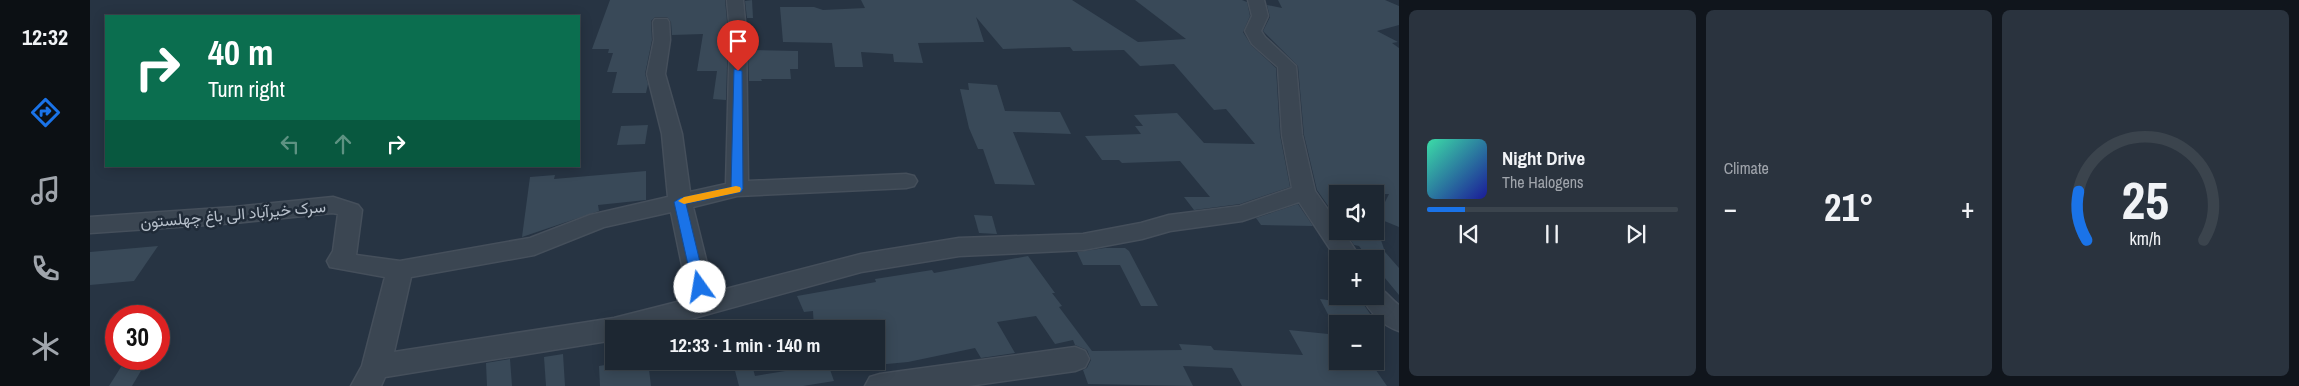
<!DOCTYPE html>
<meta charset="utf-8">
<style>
body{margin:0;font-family:"Archivo Narrow",Vazirmatn,sans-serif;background:#2a333e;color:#f1f3f6;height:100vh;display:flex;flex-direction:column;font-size:19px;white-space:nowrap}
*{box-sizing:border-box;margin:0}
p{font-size:16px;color:#a0a5ac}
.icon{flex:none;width:28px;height:28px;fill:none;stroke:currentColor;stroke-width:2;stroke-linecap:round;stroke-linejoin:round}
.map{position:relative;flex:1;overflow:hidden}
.side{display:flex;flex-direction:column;gap:10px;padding:10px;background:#10151c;width:900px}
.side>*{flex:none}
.guide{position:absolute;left:15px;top:15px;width:475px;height:152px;border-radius:0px;box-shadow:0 2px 12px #0003,0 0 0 1px #3b444d;background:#0b6e4f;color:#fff;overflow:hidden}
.buttons{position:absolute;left:1239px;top:185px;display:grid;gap:10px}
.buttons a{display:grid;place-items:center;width:55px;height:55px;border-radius:0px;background:#1d2732;box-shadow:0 2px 12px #0003,0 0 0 1px #3b444d;font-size:25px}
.speed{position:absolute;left:15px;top:305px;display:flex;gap:10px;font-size:25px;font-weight:700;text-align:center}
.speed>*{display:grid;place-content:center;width:65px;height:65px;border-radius:50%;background:#1d2732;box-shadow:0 2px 12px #0003,0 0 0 1px #3b444d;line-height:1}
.speed .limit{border:8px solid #d22;background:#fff;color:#111}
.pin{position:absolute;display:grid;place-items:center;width:42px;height:42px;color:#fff;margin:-51px -21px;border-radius:50% 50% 50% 0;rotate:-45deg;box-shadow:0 0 5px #0007}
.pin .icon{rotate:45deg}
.me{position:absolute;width:55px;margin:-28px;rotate:347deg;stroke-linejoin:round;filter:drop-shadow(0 0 4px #0008)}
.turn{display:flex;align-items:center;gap:18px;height:105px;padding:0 20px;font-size:22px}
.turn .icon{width:65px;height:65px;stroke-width:2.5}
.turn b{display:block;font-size:35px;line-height:42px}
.lanes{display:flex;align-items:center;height:48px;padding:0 20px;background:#0003;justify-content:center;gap:25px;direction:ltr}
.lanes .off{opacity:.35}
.big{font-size:38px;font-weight:800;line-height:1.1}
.side .widget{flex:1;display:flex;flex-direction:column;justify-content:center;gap:8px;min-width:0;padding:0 18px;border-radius:8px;background:#2a333e}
.side .dial{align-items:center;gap:0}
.dial svg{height:130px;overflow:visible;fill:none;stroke:#3b444d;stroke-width:7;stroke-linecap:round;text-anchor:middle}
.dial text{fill:#f1f3f6;stroke:none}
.song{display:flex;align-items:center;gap:15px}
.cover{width:60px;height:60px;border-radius:8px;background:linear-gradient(135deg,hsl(160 70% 55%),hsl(240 70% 35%))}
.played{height:5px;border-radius:2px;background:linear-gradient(90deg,#1a73e8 15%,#3b444d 15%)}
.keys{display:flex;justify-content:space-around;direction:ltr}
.heat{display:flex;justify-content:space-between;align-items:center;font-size:28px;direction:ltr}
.side .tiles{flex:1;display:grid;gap:10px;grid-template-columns:repeat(3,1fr)}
.trip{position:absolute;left:515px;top:320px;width:280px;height:50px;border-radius:0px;background:#1d2732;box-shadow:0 2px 12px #0003,0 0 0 1px #3b444d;font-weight:800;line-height:50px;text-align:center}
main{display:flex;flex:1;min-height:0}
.tabs{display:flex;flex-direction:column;width:90px;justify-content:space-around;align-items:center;background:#0c1014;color:#a0a5ac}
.tabs .icon{width:35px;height:35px}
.tabs .on{color:#1a73e8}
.tabs b{font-size:22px;color:#f1f3f6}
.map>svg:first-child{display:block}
.building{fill:#394958}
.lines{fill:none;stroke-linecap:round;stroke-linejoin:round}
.minor-casing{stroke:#454f5b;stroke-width:3}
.minor{fill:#3b4652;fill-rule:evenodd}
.route{fill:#1a73e8;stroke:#114b97}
.slow{fill:#f59e0b}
.labels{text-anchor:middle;stroke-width:5;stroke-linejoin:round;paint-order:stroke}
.street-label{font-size:16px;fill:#b8c1cc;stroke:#202b38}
</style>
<main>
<nav class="tabs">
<b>12:32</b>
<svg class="icon on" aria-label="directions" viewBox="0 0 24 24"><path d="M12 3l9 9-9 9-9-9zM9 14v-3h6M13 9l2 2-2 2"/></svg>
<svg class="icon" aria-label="music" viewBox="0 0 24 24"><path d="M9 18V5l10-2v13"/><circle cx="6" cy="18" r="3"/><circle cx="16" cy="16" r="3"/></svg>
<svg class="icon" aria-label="phone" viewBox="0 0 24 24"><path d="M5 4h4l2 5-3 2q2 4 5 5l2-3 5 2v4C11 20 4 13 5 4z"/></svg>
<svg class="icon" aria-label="climate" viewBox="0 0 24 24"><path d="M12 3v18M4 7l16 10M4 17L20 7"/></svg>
</nav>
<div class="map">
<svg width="1309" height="386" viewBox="0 0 1309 386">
<rect width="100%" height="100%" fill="#273443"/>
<g class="building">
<path d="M520,0H635L638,32L636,100L623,99L627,71H607L613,34L582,35L581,22L577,17H565L561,21L562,40L555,74L558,84L556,93H522L527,72H517L523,53H518L519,49H502Z"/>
<path d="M662,0L663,18H657L655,1Z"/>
<path d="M771,0H982L1048,42L1096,39L1045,0H1152L1157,2L1160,16L1153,32L1161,45L1186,68L1190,135L1200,187L1150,204L1104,210L1094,197H1120L1090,161L1032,163L1029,160H1012L995,136L1051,134L1045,126H1053L1044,115L1087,113L1114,143L1165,144L1136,109L1124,110L1084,64L1050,66L1034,50L983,51L980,47L913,49L886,17L894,42L828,43L833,63L804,62L803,54L771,52L773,67H745L742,43L693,42L690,7H724L733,10L775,8Z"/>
<path d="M1188,0H1295L1309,6V25L1287,31L1308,42L1302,43L1309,48V227L1287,218L1299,194H1248V220L1227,190L1214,135L1208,66L1173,31L1180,17L1177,5L1192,8Z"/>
<path d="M658,50L708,51V69H700L701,79H671L672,81H659Z"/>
<path d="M878,83L907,85L915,111L970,112L981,134L923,132L945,185L905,184L893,149H888L879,128L870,89L879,90Z"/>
<path d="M558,125L555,144L527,145L531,126Z"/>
<path d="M556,171V200L508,205L509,211L432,237L440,177L465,175L464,179Z"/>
<path d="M1208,204L1223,226L1171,225L1166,218Z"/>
<path d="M884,215L902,216L907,234L889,233Z"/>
<path d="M1255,231H1288L1295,252L1309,268V295L1285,266V259H1279L1269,246L1264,245Z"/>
<path d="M68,246L44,281L0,285V252Z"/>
<path d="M1015,248H1035L1039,251L1068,306H1051L1030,265H993L987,252Z"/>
<path d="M938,256L965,293H962L972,306L969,307L1002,351L1092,350L1089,344L1121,346L1124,350L1213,355L1199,330L1248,335V361L1281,363L1297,386H1152L1142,368L1093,366L1103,386L998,384L993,370L997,368L1001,360L997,350L985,345L983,340L965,344L946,316L907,322L925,353L891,358L885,348L818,362L786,365V329H724L723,311L714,312L707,296L786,282L785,279L842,270L844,273Z"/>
<path d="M1230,299L1274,305L1287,324H1243Z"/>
<path d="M473,354L475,386H456L454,357Z"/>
<path d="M36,359H58L42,386H19Z"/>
<path d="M420,359L422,386H397L396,363Z"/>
<path d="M521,361H558L561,386H510L509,366L521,364Z"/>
<path d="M661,361L665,376L720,367L718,361H737L744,381L713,386H649L643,363Z"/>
</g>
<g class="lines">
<defs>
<g id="minor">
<path d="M637,0H653L656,32L658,181L816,174L824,176L827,181L824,186L816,188L647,196L603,207L624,292L771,254L869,238L993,234L1051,223L1079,215L1150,206L1202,188L1192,135L1188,67L1162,44L1155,31L1162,16L1158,0H1174L1178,16L1171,31L1175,37L1206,66L1212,135L1225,191L1248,224V231H1253L1271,259H1248V261L1209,202L1152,221L1080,231L1052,239L993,250L869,256L771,272L564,329H524V340L295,377L291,386H261L272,366L295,277L240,267L237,261L243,251L248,214L242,213L145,223L0,233V217L145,207L243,197L268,205L272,210L266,255L310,261L440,238L500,215L578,197L572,134L557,74L564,40L563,22L565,19H577L579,22L580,40L575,74L592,134L600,192L636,184L640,32ZM581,212L599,299L524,318L304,352L321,277L444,255L514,227Z"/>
<path d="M1285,286C1296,290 1300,299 1309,305V331C1291,325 1280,312 1271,296H1285Z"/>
<path d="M985,347L995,351L999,359L995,367L985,371L878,386H775L780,377L790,374Z"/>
</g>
</defs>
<use href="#minor" class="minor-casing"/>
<use href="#minor" class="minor"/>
</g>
<path class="route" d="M644,69L652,71L653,189L651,192L596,204L616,287L614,291H605L603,287L584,202L590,198L641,187Z"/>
<path class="slow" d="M646,186L650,187L651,189L650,192L594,204L588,201L594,197Z"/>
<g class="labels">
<g class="street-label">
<text transform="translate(143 214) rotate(-5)" y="6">سرک خیرآباد الی باغ چهلستون</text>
</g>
</g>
</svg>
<div class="buttons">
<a><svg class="icon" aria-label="sound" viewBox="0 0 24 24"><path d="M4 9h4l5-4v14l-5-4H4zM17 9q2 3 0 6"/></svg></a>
<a>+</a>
<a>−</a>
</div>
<div class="speed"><div class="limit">30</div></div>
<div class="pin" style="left:648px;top:71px;background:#d93025"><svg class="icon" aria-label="arrive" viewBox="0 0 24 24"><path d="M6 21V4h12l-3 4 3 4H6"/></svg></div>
<svg class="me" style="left:610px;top:287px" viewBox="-20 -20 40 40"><circle r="19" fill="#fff"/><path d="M0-13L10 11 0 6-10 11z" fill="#1a73e8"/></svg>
<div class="trip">12:33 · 1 min · 140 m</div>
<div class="guide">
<div class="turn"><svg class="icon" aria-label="right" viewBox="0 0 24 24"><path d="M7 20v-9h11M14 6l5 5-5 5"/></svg><div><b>40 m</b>Turn right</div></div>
<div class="lanes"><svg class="icon off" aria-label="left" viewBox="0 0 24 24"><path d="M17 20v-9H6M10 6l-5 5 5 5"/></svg><svg class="icon off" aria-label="ahead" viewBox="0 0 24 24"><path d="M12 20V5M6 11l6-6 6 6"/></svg><svg class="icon" aria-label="right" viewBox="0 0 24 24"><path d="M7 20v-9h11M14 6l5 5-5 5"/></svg></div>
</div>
</div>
<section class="side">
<div class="tiles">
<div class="widget">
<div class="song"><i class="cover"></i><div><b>Night Drive</b><p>The Halogens</p></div></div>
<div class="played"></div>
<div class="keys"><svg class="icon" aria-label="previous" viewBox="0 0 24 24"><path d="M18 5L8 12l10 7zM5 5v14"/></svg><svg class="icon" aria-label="pause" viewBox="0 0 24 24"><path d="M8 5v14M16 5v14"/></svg><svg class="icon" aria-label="next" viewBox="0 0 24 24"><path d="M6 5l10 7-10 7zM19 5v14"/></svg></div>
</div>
<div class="widget"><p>Climate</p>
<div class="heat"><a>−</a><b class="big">21°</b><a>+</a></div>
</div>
<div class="widget dial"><svg viewBox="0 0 100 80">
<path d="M14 69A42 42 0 1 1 86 69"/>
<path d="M14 69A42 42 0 0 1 9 39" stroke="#1a73e8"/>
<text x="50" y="56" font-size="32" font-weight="700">25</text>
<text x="50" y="72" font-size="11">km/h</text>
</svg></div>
</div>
</section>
</main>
